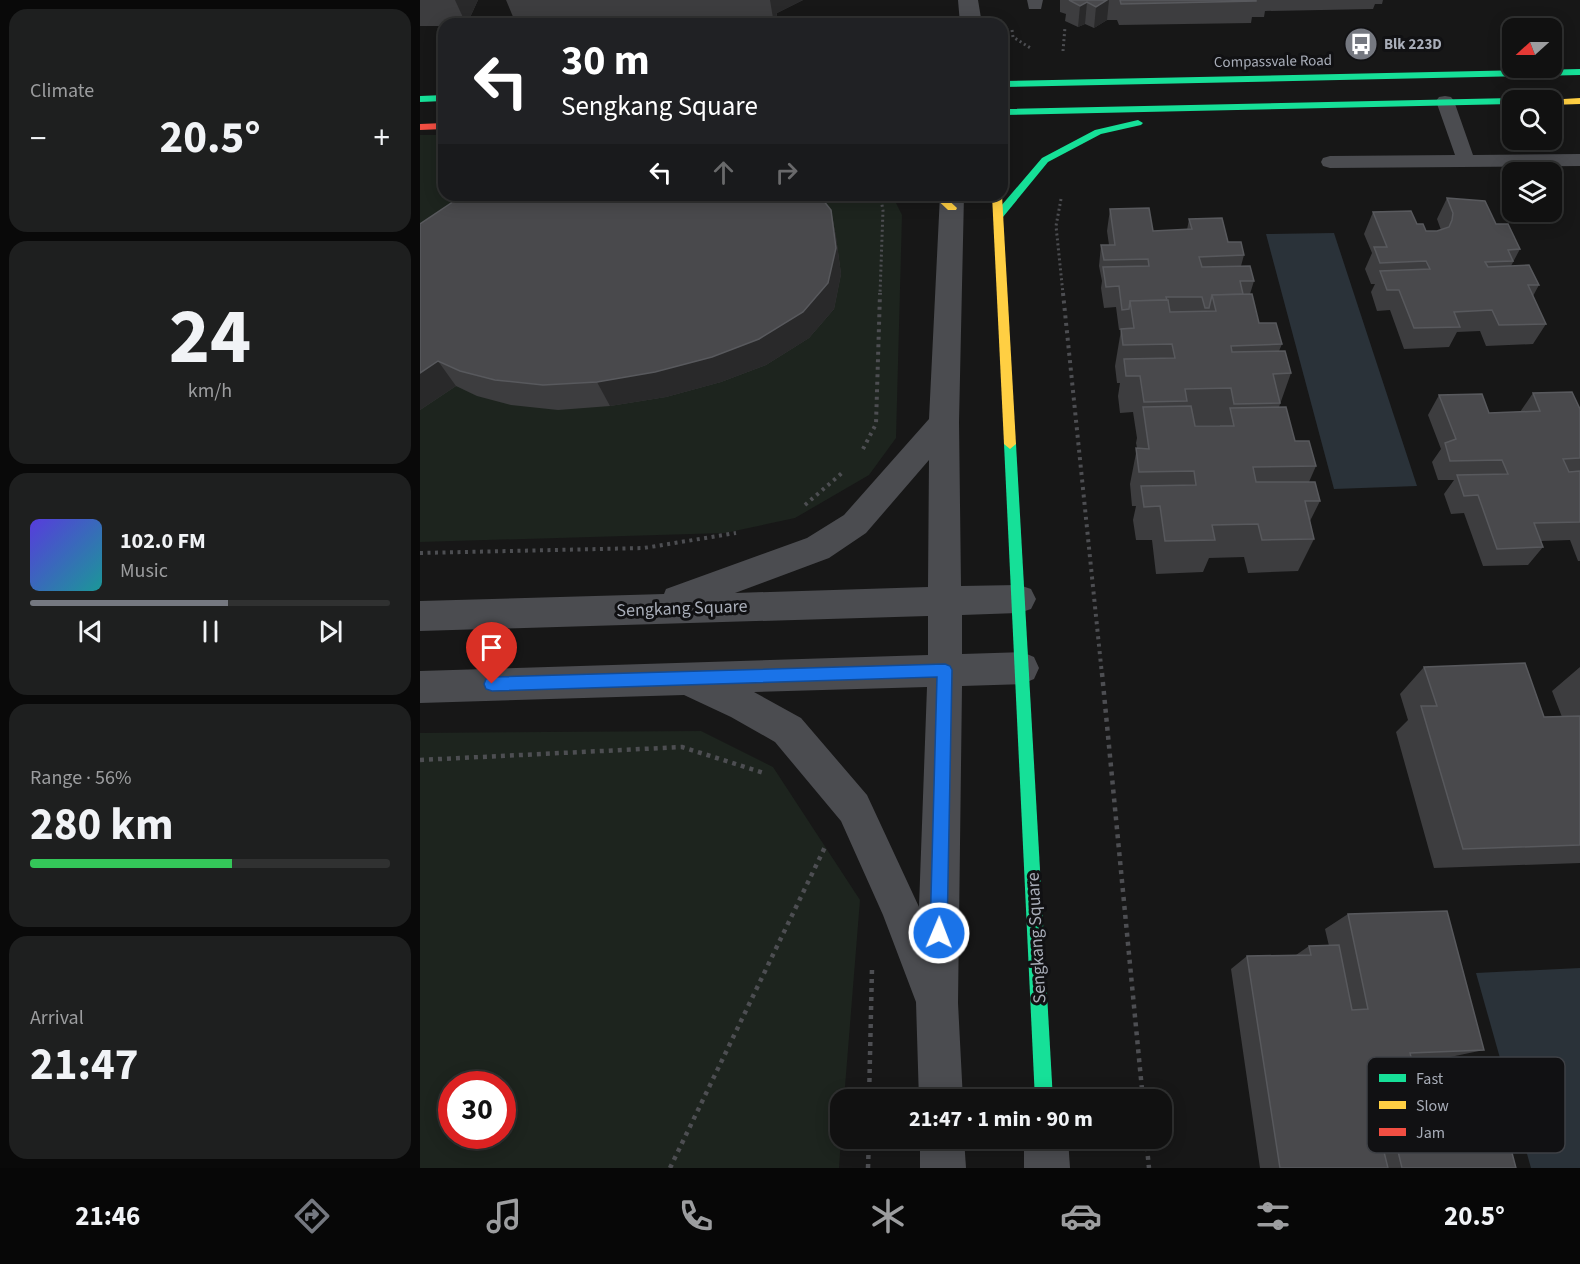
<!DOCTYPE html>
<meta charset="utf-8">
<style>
body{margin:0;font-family:"Source Sans 3",sans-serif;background:#1e1f1f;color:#f1f3f6;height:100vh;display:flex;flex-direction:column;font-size:22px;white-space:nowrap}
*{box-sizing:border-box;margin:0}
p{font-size:20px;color:#9c9d9f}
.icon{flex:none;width:33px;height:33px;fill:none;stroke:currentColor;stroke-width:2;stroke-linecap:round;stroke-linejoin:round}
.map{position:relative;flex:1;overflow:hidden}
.side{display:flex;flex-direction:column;gap:9px;padding:9px;background:#090909;width:420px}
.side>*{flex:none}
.guide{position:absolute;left:18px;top:18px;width:570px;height:183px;border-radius:18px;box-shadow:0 3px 15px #0003,0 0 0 2px #303131;background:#202124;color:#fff;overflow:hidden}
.needle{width:39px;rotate:249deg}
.tools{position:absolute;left:1082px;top:18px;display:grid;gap:12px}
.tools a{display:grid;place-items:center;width:60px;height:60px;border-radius:12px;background:#111;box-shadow:0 3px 15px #0003,0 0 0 2px #303131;font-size:30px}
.speed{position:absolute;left:18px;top:1071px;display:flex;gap:12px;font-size:30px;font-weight:700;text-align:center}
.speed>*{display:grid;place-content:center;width:78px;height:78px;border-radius:50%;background:#111;box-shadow:0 3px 15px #0003,0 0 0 2px #303131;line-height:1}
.speed .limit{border:9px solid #d22;background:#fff;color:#111}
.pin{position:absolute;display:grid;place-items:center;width:51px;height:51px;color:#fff;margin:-62px -26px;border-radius:50% 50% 50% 0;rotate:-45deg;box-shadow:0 0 6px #0007}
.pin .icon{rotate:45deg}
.me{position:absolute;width:66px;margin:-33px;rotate:1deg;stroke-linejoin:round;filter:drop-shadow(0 0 4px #0008)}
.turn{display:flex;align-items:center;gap:21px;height:126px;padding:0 24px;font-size:27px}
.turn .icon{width:78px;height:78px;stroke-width:2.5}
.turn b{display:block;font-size:42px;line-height:51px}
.lanes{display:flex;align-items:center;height:57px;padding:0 24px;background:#0003;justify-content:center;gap:30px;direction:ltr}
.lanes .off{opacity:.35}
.big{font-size:45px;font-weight:700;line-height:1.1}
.side .tile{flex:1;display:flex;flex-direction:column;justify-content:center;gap:9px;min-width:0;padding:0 21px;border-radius:18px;background:#1e1f1f}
.side .dial{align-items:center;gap:0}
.dial b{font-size:78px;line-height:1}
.song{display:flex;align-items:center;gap:18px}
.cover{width:72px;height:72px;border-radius:9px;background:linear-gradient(135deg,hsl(250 70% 55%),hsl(180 70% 35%))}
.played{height:6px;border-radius:3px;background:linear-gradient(90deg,#757880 55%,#303131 55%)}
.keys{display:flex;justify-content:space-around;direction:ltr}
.heat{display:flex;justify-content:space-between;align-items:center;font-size:33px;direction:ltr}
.charge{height:9px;border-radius:4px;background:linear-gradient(90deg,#34c759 56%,#303131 0)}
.trip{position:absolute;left:410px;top:1089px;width:342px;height:60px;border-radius:18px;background:#111;box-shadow:0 3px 15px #0003,0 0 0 2px #303131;font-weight:700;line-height:60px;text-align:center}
.tab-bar{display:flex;height:96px;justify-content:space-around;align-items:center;background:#070707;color:#9c9d9f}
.tab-bar .icon{width:42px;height:42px}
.tab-bar .active{color:#757880}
.tab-bar b{font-size:27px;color:#f1f3f6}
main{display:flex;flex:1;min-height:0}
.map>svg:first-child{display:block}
.green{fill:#1d241e;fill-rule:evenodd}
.water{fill:#2a3239}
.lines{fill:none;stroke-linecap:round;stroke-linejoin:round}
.path-far2{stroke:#4d4e52;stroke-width:3;stroke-dasharray:2 3;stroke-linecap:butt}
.path-far1{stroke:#4d4e52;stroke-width:4;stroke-dasharray:3 4.5;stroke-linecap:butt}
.path{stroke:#4d4e52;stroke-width:4.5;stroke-dasharray:4 5;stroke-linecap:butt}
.lane{fill:#4b4c50;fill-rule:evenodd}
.street{fill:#4b4c50;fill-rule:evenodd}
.fast{fill:#16e098;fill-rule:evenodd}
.slow{fill:#ffcf43;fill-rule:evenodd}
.jam{fill:#f24e42;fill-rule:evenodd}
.wall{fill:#3d3d3f;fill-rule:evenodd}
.shaded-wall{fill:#29292a}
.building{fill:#49494c;stroke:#58595d;stroke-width:1.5}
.route{fill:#1a73e8;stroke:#114b97;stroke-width:1.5}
.labels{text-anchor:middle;stroke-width:6;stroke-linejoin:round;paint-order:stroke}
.far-poi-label{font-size:15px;font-weight:bold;fill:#a8adb8;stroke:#111113;text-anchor:start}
.far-street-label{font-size:15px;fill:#a8adb8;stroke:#111113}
.street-label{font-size:18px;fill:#a8adb8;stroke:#111113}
.key{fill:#111113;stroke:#3e4045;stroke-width:1.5}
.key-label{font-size:16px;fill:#a8adb8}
</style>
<main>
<section class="side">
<div class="tile"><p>Climate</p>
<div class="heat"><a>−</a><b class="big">20.5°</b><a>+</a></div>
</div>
<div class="tile dial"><b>24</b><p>km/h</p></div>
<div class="tile">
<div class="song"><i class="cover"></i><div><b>102.0 FM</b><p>Music</p></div></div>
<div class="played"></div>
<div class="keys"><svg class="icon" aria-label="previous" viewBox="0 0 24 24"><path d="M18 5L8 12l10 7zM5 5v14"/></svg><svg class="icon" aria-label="pause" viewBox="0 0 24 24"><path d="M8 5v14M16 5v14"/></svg><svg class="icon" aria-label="next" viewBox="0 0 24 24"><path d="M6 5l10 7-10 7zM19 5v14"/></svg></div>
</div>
<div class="tile"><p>Range · 56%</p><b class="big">280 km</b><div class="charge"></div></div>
<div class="tile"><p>Arrival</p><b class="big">21:47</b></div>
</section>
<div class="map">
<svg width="1160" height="1168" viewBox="0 0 1160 1168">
<rect width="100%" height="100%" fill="#171717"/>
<g class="green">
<path d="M0,135H24V195H472L482,215L476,438L449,475L375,518L305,533L0,542Z"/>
<path d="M281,731L353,767L440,900L424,1099L420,1100L421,1139L419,1168H0V733ZM32,1084H82V1136H32Z"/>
</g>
<g class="water">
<path d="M914,233L997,486L914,489L846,234Z"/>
<path d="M1160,968V1168H1111L1056,973Z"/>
</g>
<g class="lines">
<g class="path-far2">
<path d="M592,30L593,37L612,49"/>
<path d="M643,51L645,27"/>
<path d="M460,195L463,210L460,294"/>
<path d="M641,199L636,226L643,294"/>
</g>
<g class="path-far1">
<path d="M643,293L682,675"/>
<path d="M443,449L456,424L460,293"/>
<path d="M385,505L422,473"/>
<path d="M0,553L224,548L316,533"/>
</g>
<g class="path">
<path d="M682,673L723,1100"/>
<path d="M0,760L262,747L344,773"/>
<path d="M449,1100L452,968"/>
<path d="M726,1138L729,1168"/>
<path d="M250,1168L405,847"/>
<path d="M448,1168L449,1138"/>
</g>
<g class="lane">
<path d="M607,0H623L621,9H609Z"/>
<path d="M1025,96L1031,97L1034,101L1053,155L1160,154V166L910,168L903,166L901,162L903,158L910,156L1035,155L1016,101L1019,97Z"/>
</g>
<g class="street">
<path d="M538,0H558L562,24H540Z"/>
<path d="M520,195H544L539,422L541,586L599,585L611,589L616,599L611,609L599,613L542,615V654L602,652L614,657L619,668L614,679L602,684L542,686L538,1003L543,1100H499L496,1002L463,915L421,821L355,742L311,717L264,695L0,703V671L508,655V616L0,631V601L244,594L246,589L387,538L424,515L509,419ZM509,460L508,587L315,593L409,558L446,533ZM507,687L499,907L447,795L381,718L334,692Z"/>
<path d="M500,1138H544L546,1168H500Z"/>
<path d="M604,1138H648L650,1168H604Z"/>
</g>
<g class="fast">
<path d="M1160,69V75L582,87V81Z"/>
<path d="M24,95V101L0,102V96Z"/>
<path d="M1092,98L1096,100H1092V104L582,115V109Z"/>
<path d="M718,120L723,123L721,125L681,134L628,162L583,217H575V213L622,158L675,130Z"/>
<path d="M590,439L596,444L633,1100H615L584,444Z"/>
</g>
<g class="slow">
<path d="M1160,98V104L1131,105V100H1127Z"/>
<path d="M512,195H523L537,208L536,210H528Z"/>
<path d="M572,195H582L596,444L590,449L584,444Z"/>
</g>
<path class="jam" d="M24,123V129L0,130V124Z"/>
</g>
<g class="wall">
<path d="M0,0H58L47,24H24V26H0Z"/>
<path d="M86,0H389H383L357,13L355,24H306L305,21L147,24H96Z"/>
<path d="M640,0H963L962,4H955L953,9L845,11L844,17H832L831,23L699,25L697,20H687L674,28L665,24L658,27L645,21L646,14L640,12Z"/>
<path d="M31,195H399L411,210L416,237L421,274L414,309L389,338L346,365L301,382L246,397L190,406L138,410L91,405L57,396L36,386L0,410V224L34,201Z"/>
<path d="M1027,198L1076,224L1100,249L1091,266L1119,285L1113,296L1126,324L1113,344L1066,346L1060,331L1037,332L1029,347L984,349L970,310L957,311L951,292L955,284H951L945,269L952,253L944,234L953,212L1006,231H1017L1021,230L1017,219Z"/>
<path d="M690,209L733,231L767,230L769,219L808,242L824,255L821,266L834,281L830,294L839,323L862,344L859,351L871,373L859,407L875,441L896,466L889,482L900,501L890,521L894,539L878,571L828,573L824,557L789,558L783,572L736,574L732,540H716L713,520L716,506H712L710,484L717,448L716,443L717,438L713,412L700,413L698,396L700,383H697L695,366L701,330H699L696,307L684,308L681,288L682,281L679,266L681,245H689L687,231ZM775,425H800V426H775Z"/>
<path d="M1113,393L1160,409V561H1158L1150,540L1121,541L1123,547L1108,565L1063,566L1044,513L1031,514L1024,494L1034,480H1018L1012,462L1021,449L1008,415L1019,395L1069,413L1100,412Z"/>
<path d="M1004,667L1124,717H1142L1132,691L1160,667V863L1014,868L976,732L988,720L980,694Z"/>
<path d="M928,914L1064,1050L1030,1057L992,1059L997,1081L1015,1106L1096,1168H840L811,969L827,956L876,955L889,946H909L905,929Z"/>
</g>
<g class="shaded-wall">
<path d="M35,0H58L47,24H46Z"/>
<path d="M350,0H383L357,13L354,24Z"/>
<path d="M687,0H689L687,20L674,28L676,7Z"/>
<path d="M667,2L665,24L658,27L660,6Z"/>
<path d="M411,210L416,237L421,274L414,309L389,338L346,365L301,382L246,397L190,406L177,382Z"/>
<path d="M18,361L36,386L0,410V373Z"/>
</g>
<g class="building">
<path d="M649,0H687L676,7L667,2L660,6Z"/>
<path d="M700,0H836V1L701,4Z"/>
<path d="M37,195H399L411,210L416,248L408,283L383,312L339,339L292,357L235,372L177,382L123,385L75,380L40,371L18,361L0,373V224L40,197Z"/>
<path d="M1027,198L1065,201L1076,224H1088L1100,249L1088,250L1093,261L1065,262L1068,267L1109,265L1119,285H1108L1126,324L1079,325L1072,310L1034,312L1040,327L994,328L979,290H967L960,271L1010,269L1006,261L960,263L954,247H967L953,212L991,211L997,224H1003L1006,231H1017L1029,227L1032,220L1033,213Z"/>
<path d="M729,208L733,231L772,229L769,219L802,218L808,242H821L824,255L779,257L782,267L830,266L834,281H820L823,294L792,295L789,308H785L782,297H746L747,300L710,301L709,309L702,310L699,286L686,287L683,267L729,266L728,259L684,260L681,245H695L690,209Z"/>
<path d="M832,294L839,323H856L862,344L811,346L812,352L865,351L871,373L853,374L860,403L814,404L811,388L765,389L767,401L724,402L720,376H706L704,359L755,358L752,344L703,345L701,329L714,328L710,301L748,300L750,312L796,311L792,295Z"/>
<path d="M1152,392L1160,409V458L1143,459L1149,472L1160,471V522L1114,523L1123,547L1077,549L1058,495L1044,496L1037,475L1088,474L1082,460L1030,461L1025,443L1036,439L1019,395L1062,394L1069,413L1120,411L1113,393Z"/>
<path d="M771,406L775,426H814L810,408L866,407L875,441H889L896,466L833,467L836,482H895L900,501H885L894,539L842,540L838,524L792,525L795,540L745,541L740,506L724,507L721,486L776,485L774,471L719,472L716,448L729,449L723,407Z"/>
<path d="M1105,663L1124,717L1160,716V845L1043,849L1001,706H1017L1004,667Z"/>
<path d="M1027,911L1064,1050L990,1053L997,1081L1008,1080L1015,1106L1079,1104L1096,1168H982L977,1147L963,1148L968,1168H860L827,956L891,955L889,946L919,945L932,1010L948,1009L928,914Z"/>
</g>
<path class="route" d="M525,664L530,666L532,670L527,933L524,939L519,941L513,939L510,933L517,677L72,691L66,689L64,684L66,679L72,677Z"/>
<defs>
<symbol id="bus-disc" viewBox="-11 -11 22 22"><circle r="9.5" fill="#757880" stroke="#111113"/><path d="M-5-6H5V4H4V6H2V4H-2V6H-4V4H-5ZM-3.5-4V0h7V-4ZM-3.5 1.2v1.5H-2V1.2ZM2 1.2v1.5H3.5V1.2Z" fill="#fff"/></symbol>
</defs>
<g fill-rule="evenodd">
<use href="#bus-disc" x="922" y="25" width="38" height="38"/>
</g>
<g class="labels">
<g class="far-poi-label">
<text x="964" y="49">Blk 223D</text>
</g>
<g class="far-street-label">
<text transform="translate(853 61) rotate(-1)" y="5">Compassvale Road</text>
</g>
<g class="street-label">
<text transform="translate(262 608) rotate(-2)" y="6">Sengkang Square</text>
<text transform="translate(616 938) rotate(-93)" y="6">Sengkang Square</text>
</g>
</g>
<rect x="947" y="1057" width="198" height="96" rx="9" class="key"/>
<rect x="959" y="1074" width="27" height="8" fill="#16e098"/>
<rect x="959" y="1101" width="27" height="8" fill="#ffcf43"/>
<rect x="959" y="1128" width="27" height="8" fill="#f24e42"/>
<g class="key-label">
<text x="996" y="1084">Fast</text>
<text x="996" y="1111">Slow</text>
<text x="996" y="1138">Jam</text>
</g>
</svg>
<div class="tools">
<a><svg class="needle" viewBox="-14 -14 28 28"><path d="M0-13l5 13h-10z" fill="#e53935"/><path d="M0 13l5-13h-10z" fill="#9c9d9f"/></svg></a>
<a><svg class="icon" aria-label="search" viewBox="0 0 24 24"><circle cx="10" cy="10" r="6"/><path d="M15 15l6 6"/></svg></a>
<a><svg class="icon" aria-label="layers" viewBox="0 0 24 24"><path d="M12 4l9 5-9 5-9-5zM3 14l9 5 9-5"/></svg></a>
</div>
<div class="speed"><div class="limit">30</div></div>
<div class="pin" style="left:72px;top:684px;background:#d93025"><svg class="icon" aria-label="arrive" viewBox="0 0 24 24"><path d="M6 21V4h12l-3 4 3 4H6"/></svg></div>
<svg class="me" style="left:519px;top:933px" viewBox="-20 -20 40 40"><circle r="17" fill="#1a73e8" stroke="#fff" stroke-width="3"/><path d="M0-11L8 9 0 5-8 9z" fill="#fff"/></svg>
<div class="trip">21:47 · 1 min · 90 m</div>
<div class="guide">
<div class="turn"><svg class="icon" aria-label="left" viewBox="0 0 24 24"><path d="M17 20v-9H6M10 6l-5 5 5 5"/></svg><div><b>30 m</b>Sengkang Square</div></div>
<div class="lanes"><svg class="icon" aria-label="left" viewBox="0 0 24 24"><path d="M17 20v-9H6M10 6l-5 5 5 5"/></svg><svg class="icon off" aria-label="ahead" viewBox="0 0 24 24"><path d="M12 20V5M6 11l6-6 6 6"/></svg><svg class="icon off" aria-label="right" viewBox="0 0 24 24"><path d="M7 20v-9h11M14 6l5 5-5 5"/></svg></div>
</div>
</div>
</main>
<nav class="tab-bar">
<b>21:46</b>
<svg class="icon active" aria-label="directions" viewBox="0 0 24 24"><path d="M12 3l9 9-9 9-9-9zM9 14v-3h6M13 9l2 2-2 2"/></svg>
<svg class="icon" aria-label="music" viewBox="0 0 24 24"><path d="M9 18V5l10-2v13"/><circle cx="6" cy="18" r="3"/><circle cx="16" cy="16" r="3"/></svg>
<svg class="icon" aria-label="phone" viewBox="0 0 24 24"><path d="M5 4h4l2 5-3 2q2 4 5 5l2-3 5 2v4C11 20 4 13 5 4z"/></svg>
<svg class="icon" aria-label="climate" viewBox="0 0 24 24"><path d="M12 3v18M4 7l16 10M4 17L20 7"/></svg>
<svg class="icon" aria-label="car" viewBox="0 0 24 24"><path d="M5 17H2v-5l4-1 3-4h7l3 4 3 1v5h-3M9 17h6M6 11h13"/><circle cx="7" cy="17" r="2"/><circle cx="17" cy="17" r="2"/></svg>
<svg class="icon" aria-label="filters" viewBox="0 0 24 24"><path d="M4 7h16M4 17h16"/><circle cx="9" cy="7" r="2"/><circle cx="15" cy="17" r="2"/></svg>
<b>20.5°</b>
</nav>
